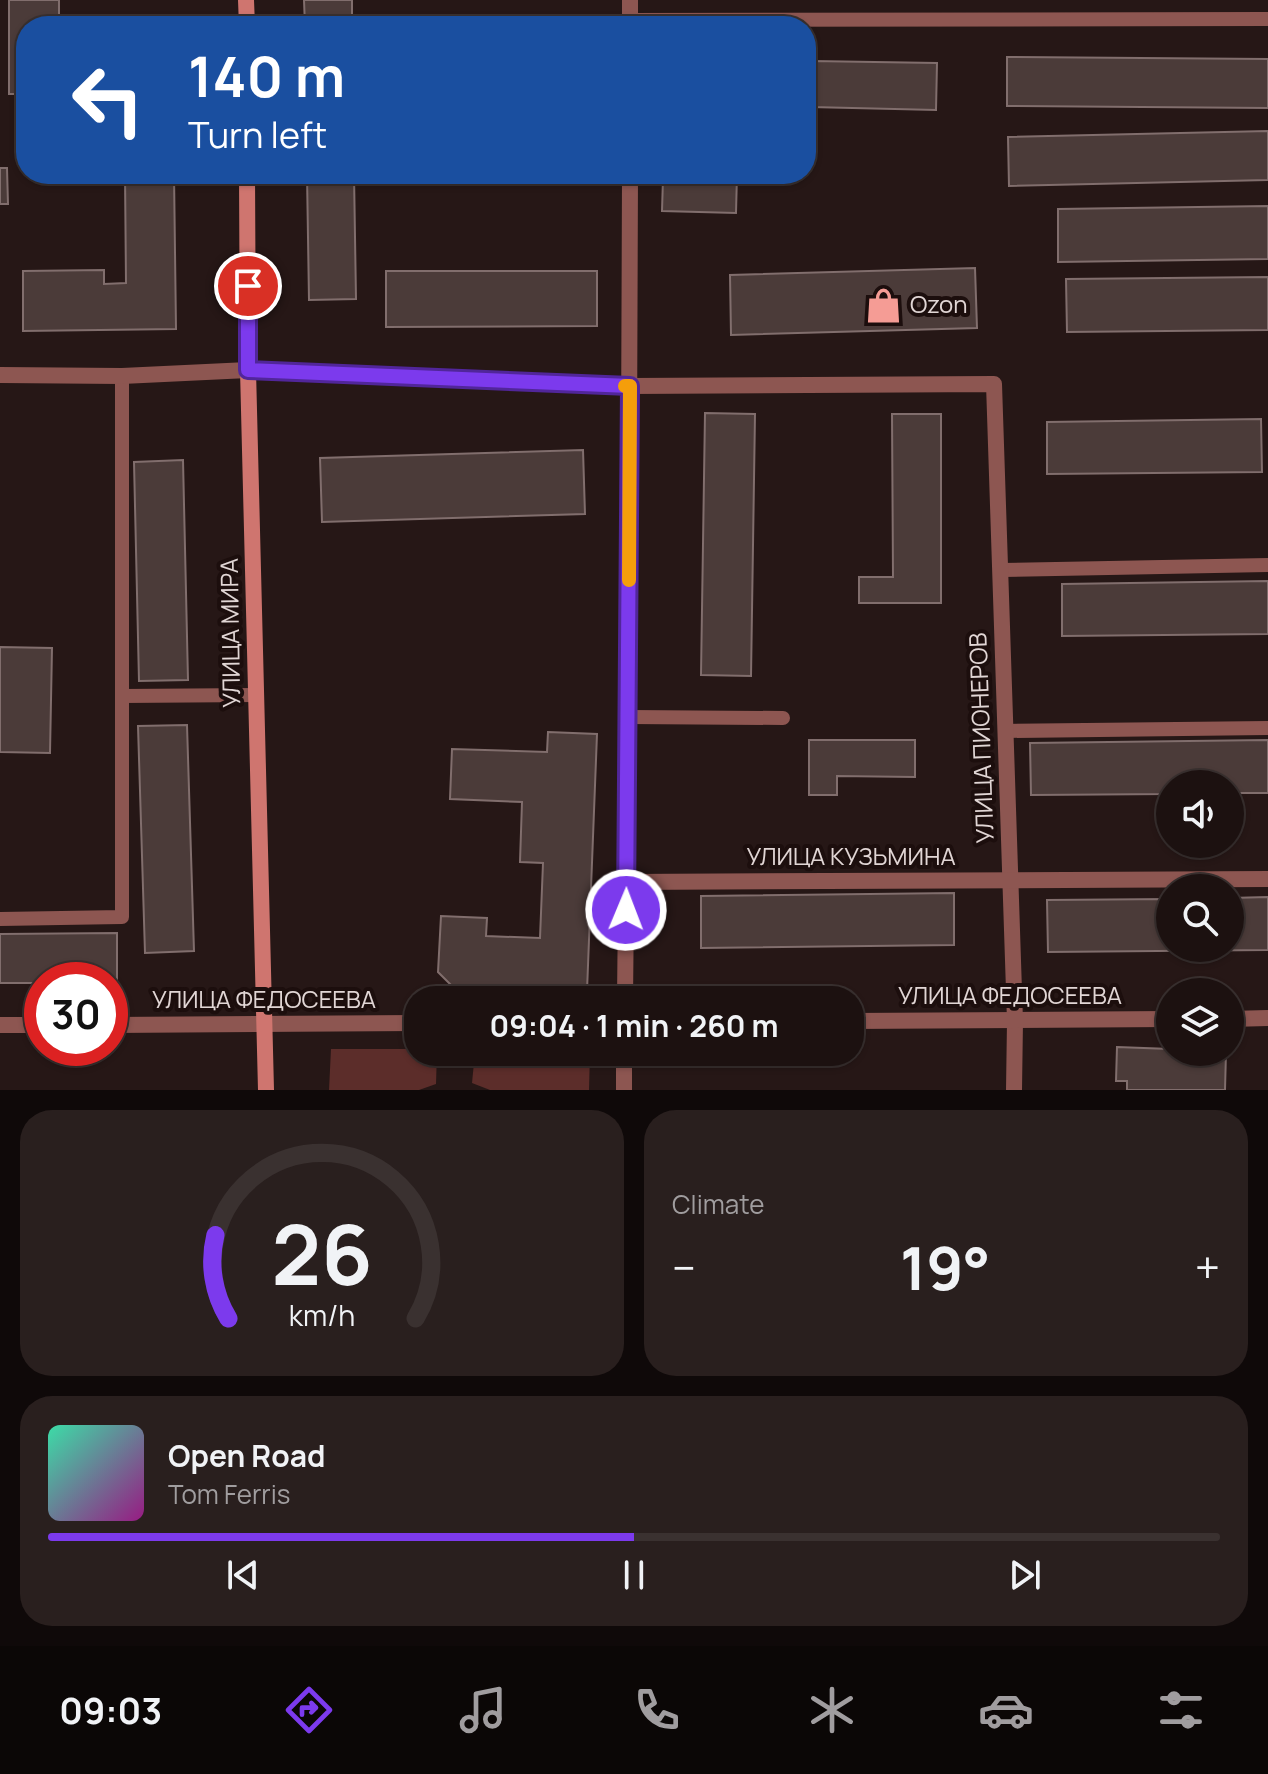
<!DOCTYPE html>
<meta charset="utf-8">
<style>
body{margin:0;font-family:Manrope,sans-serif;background:#291f1e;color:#f1f3f6;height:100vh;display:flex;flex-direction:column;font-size:30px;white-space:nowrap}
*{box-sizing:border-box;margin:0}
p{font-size:26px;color:#a09d9f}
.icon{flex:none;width:44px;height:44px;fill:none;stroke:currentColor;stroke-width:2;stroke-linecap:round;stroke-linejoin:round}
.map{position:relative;height:1090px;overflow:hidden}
.side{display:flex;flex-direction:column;gap:20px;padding:20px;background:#0f0909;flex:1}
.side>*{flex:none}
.guide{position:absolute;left:16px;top:16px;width:800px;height:168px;border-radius:32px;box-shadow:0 2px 6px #0004,0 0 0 2px #3a3130;background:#1a4fa0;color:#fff;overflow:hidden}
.controls{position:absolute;left:1156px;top:770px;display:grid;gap:16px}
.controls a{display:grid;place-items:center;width:88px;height:88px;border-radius:50%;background:#1c1110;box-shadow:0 2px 6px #0004,0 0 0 2px #3a3130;font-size:40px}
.speed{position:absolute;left:24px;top:962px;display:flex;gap:16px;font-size:40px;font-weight:700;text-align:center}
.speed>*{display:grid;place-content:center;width:104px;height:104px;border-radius:50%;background:#1c1110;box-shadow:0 2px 6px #0004,0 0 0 2px #3a3130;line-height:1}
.speed .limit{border:12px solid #d22;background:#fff;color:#111}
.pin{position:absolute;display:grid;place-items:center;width:68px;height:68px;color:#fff;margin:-34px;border:4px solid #fff;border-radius:50%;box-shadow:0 2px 8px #0007}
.me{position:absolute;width:88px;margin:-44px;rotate:1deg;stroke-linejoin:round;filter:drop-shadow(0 0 6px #0008)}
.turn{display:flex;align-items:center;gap:28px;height:168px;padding:0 40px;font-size:36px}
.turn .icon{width:104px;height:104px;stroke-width:2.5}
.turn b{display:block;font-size:56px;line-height:68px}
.big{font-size:60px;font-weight:700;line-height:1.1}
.side .widget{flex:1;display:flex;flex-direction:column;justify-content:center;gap:12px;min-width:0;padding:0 28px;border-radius:32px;background:#291f1e}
.side .dial{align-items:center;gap:0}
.dial svg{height:208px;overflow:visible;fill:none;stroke:#3a3130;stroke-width:7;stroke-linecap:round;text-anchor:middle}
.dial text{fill:#f1f3f6;stroke:none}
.song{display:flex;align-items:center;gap:24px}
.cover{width:96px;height:96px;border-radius:12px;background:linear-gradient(135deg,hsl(160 70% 55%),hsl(310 70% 35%))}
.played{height:8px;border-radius:4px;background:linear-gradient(90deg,#7c3aed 50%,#3a3130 50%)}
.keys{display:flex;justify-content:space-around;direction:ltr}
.heat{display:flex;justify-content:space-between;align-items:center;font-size:44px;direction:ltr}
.side .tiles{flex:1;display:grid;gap:20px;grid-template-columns:1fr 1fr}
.widget:last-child{grid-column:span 2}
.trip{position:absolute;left:404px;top:986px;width:460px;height:80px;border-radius:32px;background:#1c1110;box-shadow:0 2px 6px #0004,0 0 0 2px #3a3130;font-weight:700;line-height:80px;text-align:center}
.dock{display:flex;height:128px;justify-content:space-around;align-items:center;background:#0b0706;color:#a09d9f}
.dock .icon{width:56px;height:56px}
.dock .on{color:#7c3aed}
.dock b{font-size:36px;color:#f1f3f6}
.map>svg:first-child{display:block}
.green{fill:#5c2d2a}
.building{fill:#4b3b39;stroke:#816e6d;stroke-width:2}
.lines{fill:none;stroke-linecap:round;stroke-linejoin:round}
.lane{stroke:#8d5651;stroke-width:14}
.street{stroke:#8d5651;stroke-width:16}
.secondary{stroke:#cf756f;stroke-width:16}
.route-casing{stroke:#51269a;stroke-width:20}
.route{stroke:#7c3aed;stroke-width:14}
.slow{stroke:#f59e0b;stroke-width:14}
.labels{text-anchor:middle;stroke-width:8;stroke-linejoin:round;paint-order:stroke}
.poi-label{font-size:24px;fill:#e1d6d5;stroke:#1c0e0d;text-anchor:start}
.street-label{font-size:24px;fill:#e1d6d5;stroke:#1c0e0d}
</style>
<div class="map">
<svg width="1268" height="1090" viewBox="0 0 1268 1090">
<rect width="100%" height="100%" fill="#261716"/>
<g class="green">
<path d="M331,1049H418V1052H437L436,1084L419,1090H329Z"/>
<path d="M475,1052H590L589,1090H490L472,1083Z"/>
</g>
<g class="building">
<path d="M9,0H59V26H26V94H9Z"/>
<path d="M304,0H352V26H305Z"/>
<path d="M1007,57L1268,59V108L1007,106Z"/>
<path d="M812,61L937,63L936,110L811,107Z"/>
<path d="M1268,131V180L1009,186L1008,137Z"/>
<path d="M0,168H7L8,204H0Z"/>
<path d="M125,174H174L176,329L23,331V271L104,270V284L126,283Z"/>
<path d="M307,174H354L356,299L309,300Z"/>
<path d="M689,174H737L736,213L662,211L663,178L688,179Z"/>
<path d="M1268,206V259L1058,262V209Z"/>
<path d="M975,268L977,328L731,335L730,275Z"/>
<path d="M386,271H597V326L386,327Z"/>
<path d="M1268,277V330L1067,332L1066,279Z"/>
<path d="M705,413L755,414L751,676L701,675Z"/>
<path d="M892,414H941V603H859V577H893Z"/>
<path d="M1261,419L1262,472L1047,474V422Z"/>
<path d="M583,450L585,514L322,522L320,458Z"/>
<path d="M183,460L188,680L139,681L134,462Z"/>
<path d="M1268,581V634L1062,636V584Z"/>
<path d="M0,647L52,648L50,753L0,752Z"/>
<path d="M187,725L194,951L145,953L138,726Z"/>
<path d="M548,732L597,734L587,991L452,986L438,972L441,916L487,918L486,936L540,938L543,863L520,862L522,802L450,799L452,749L547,752Z"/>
<path d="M809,740H915V777L837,776V795H809Z"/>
<path d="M1268,740V793H1230V784H1170V794L1031,795L1030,743Z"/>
<path d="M954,893V945L701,948V896Z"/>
<path d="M1268,897V950L1048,952L1047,900L1170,899V948H1230V898Z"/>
<path d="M117,933V982H110V980H42V983H0V934Z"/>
<path d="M1117,1047L1170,1049V1052H1226L1225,1090H1127V1081H1116Z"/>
</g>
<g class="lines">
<g class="lane">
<path d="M630,20L1268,19"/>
<path d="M1001,570L1268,565"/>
<path d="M122,696L256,695"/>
<path d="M628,717L783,718"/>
<path d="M1005,731L1268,728"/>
<path d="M0,919L122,917V376"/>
</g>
<g class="street">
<path d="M630,26V0"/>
<path d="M0,375L122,376L248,370L630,386L994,384L1015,1021L1014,1090"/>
<path d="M627,882L1268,879"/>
<path d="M625,1000L628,717L630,174"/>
<path d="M1230,1019L1268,1018"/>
<path d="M850,1021L1170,1019"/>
<path d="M0,1025H42"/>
<path d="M110,1025L418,1023"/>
<path d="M624,1052V1090"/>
</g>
<g class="secondary">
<path d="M246,0L247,26"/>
<path d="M247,174L248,370L266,1090"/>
</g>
</g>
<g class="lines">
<defs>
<path id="route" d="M248,286V370L630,386L626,910"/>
</defs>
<use href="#route" class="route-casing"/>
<use href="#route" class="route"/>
<path class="slow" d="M625,386H630L629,580"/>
</g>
<defs>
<symbol id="shop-bare" viewBox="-9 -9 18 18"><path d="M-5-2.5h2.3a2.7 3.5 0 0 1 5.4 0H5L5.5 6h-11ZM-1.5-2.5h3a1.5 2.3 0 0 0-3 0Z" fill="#f59c95" stroke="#1c0e0d" stroke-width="2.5" paint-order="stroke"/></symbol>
</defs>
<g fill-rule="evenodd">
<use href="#shop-bare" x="858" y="280" width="51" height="51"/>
</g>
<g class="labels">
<g class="poi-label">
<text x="910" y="313">Ozon</text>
</g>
<g class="street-label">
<text transform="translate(231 633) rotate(-91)" y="8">УЛИЦА МИРА</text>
<text transform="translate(982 738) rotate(-92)" y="8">УЛИЦА ПИОНЕРОВ</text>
<text x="851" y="865">УЛИЦА КУЗЬМИНА</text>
<text x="1010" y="1004">УЛИЦА ФЕДОСЕЕВА</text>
<text x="264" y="1008">УЛИЦА ФЕДОСЕЕВА</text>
</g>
</g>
</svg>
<div class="controls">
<a><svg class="icon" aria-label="sound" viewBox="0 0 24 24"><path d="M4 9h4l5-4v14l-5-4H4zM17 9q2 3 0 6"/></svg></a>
<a><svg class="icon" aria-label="search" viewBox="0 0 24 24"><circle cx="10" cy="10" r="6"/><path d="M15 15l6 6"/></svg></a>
<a><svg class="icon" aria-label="layers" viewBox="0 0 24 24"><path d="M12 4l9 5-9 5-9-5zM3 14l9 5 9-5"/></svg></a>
</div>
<div class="speed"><div class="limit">30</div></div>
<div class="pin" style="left:248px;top:286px;background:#d93025"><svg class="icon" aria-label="arrive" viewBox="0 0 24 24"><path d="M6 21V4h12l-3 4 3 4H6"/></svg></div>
<svg class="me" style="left:626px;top:910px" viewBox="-20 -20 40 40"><circle r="17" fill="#7c3aed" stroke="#fff" stroke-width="3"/><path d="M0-11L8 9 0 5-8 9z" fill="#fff"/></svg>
<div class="trip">09:04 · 1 min · 260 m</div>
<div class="guide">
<div class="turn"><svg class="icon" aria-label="left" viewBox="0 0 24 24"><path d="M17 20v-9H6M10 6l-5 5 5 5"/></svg><div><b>140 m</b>Turn left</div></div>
</div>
</div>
<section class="side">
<div class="tiles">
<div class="widget dial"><svg viewBox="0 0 100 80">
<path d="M14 69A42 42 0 1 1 86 69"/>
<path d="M14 69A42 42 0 0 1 9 37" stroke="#7c3aed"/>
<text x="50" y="56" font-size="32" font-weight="700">26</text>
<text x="50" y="72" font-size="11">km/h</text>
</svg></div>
<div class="widget"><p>Climate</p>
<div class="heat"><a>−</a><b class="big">19°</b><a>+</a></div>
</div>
<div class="widget">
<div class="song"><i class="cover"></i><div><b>Open Road</b><p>Tom Ferris</p></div></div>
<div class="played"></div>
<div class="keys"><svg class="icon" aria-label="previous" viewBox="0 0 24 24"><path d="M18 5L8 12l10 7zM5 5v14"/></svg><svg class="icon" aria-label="pause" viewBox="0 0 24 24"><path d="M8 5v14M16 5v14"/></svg><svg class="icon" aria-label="next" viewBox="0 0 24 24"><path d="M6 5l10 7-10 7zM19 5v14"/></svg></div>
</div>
</div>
</section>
<nav class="dock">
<b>09:03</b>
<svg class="icon on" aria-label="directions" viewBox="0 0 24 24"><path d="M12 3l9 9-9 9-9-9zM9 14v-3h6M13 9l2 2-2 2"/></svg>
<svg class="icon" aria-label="music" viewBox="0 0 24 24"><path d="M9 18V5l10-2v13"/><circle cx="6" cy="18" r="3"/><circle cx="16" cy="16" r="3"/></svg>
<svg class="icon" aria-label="phone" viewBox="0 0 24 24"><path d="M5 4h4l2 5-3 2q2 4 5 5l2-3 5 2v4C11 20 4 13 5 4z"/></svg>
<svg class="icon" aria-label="climate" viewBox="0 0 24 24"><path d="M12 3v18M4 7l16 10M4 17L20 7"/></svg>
<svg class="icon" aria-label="car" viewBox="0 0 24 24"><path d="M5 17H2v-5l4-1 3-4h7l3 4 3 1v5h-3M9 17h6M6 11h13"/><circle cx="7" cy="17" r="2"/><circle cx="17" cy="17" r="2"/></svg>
<svg class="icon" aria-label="filters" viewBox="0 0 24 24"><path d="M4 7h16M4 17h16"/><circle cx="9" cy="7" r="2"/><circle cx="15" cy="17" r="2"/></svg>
</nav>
